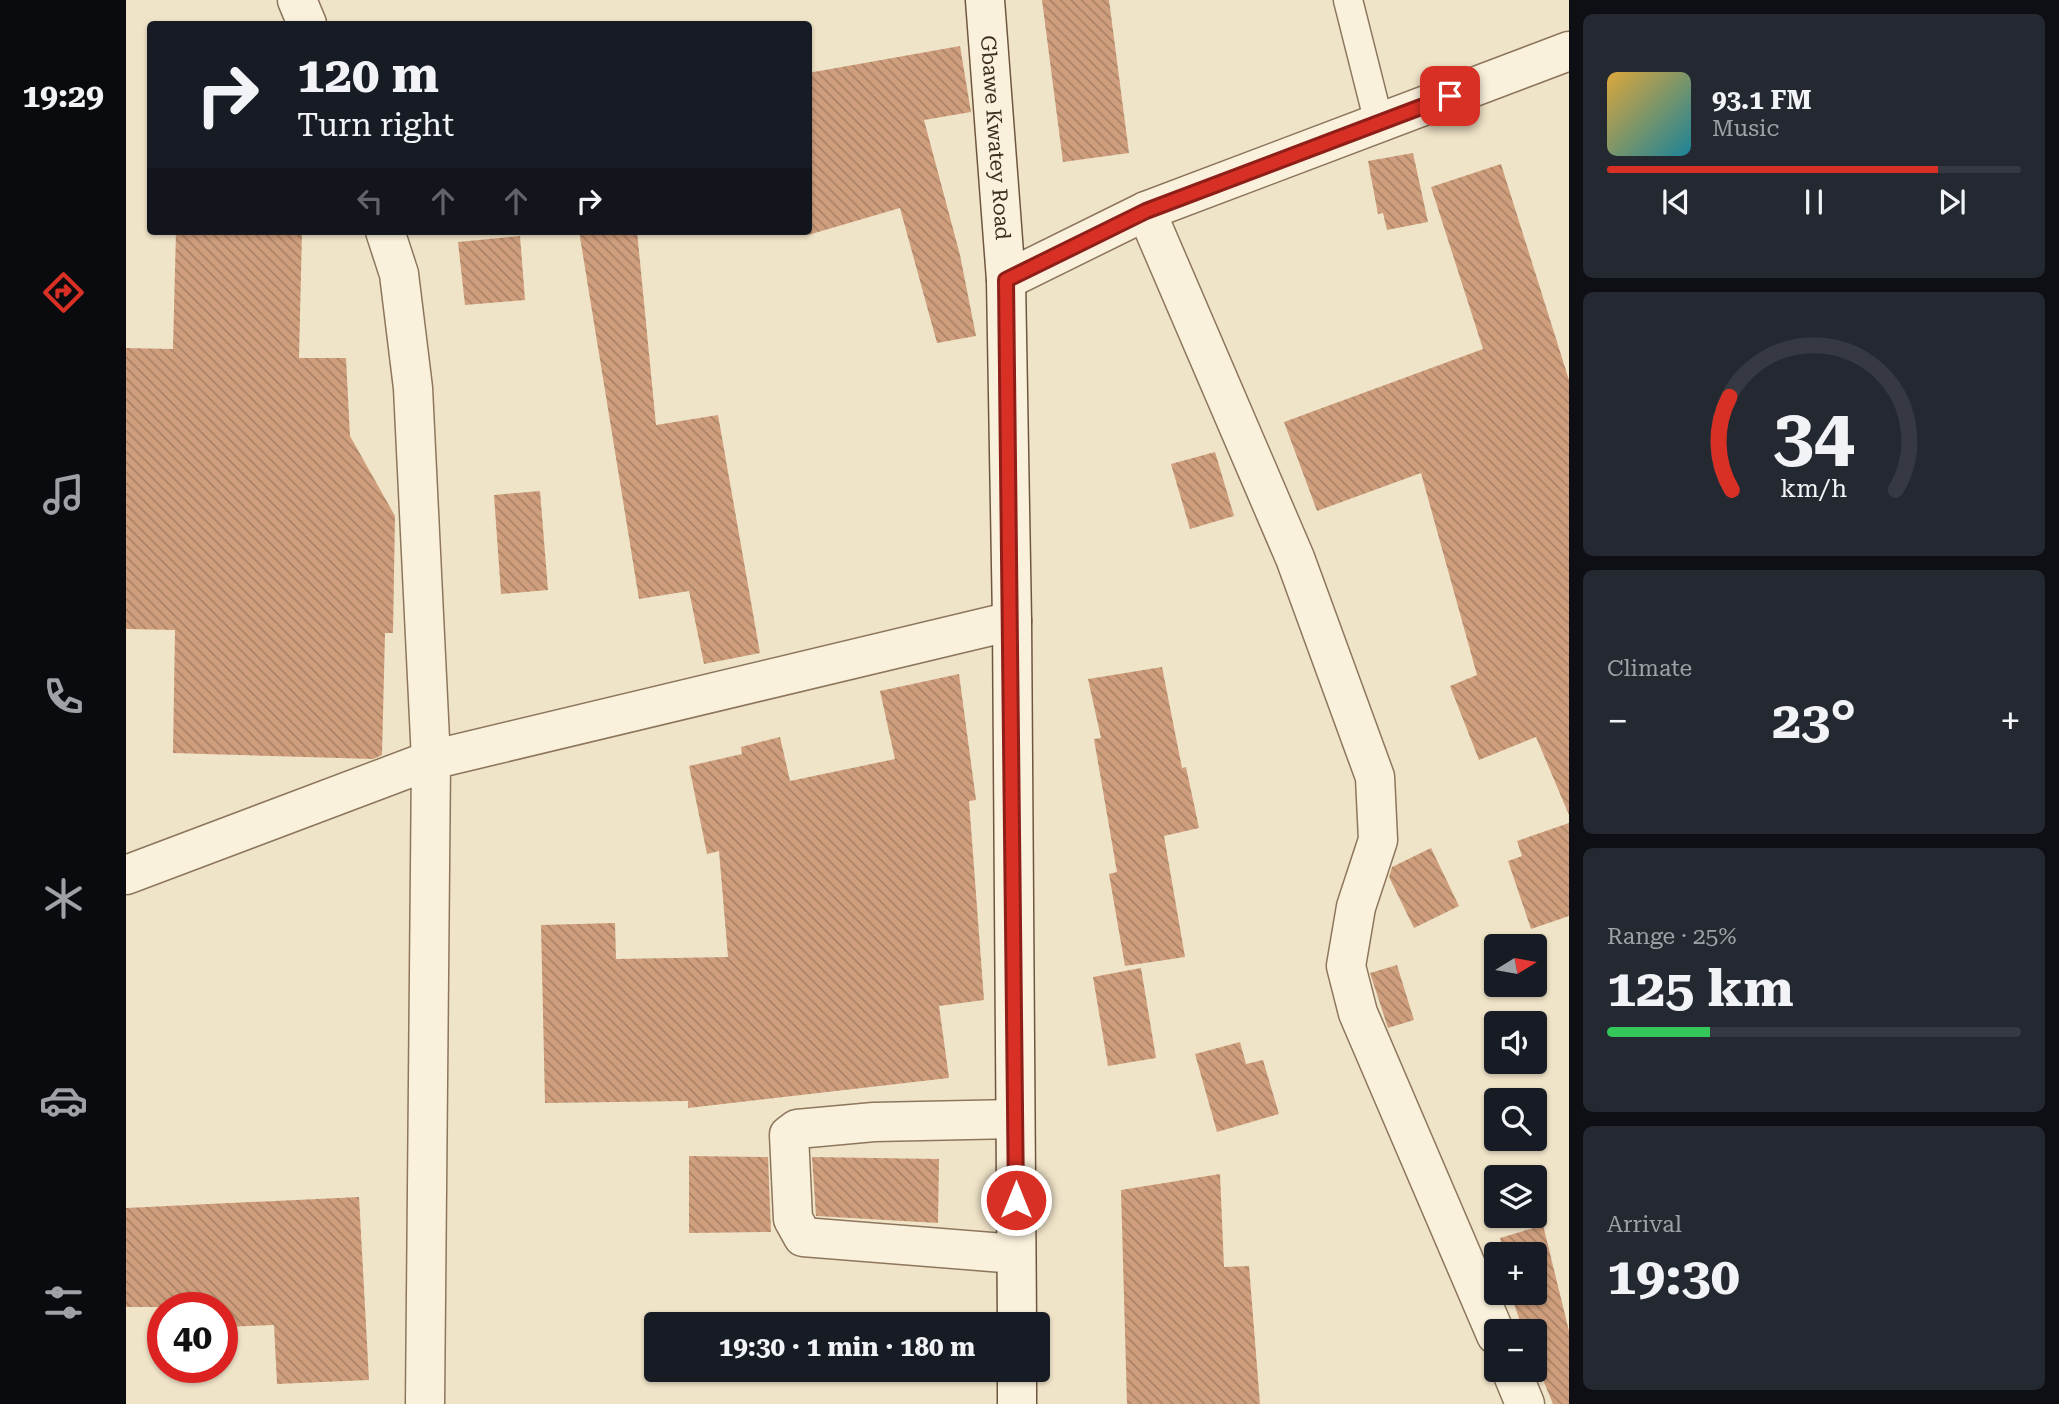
<!DOCTYPE html>
<meta charset="utf-8">
<style>
body{margin:0;font-family:"Roboto Serif",serif;background:#242831;color:#f1f3f6;height:100vh;display:flex;flex-direction:column;font-size:26px;white-space:nowrap}
*{box-sizing:border-box;margin:0}
p{font-size:23px;color:#9ea1a6}
.icon{flex:none;width:38px;height:38px;fill:none;stroke:currentColor;stroke-width:2;stroke-linecap:round;stroke-linejoin:round}
.map{position:relative;flex:1;overflow:hidden}
.panel{display:flex;flex-direction:column;gap:14px;padding:14px;background:#0d0f14;width:490px}
.panel>*{flex:none}
.banner{position:absolute;left:21px;top:21px;width:665px;height:214px;border-radius:7px;box-shadow:0 2px 5px #0004;background:#171b24;color:#f1f3f6;overflow:hidden}
.needle{width:46px;rotate:79deg}
.buttons{position:absolute;left:1358px;top:934px;display:grid;gap:14px}
.buttons a{display:grid;place-items:center;width:63px;height:63px;border-radius:7px;background:#171b24;box-shadow:0 2px 5px #0004;font-size:35px}
.speed{position:absolute;left:21px;top:1292px;display:flex;gap:14px;font-size:35px;font-weight:700;text-align:center}
.speed>*{display:grid;place-content:center;width:91px;height:91px;border-radius:50%;background:#171b24;box-shadow:0 2px 5px #0004;line-height:1}
.speed .limit{border:10px solid #d22;background:#fff;color:#111}
.pin{position:absolute;display:grid;place-items:center;width:60px;height:60px;color:#fff;margin:-30px;border-radius:14px;box-shadow:0 4px 10px #0006}
.me{position:absolute;width:77px;margin:-38px;rotate:0deg;stroke-linejoin:round;filter:drop-shadow(0 0 5px #0008)}
.turn{display:flex;align-items:center;gap:24px;height:147px;padding:0 35px;font-size:32px}
.turn .icon{width:91px;height:91px;stroke-width:2.5}
.turn b{display:block;font-size:49px;line-height:60px}
.lanes{display:flex;align-items:center;height:66px;padding:0 35px;background:#0003;justify-content:center;gap:35px;direction:ltr}
.lanes .off{opacity:.35}
.big{font-size:52px;font-weight:700;line-height:1.1}
.panel .tile{flex:1;display:flex;flex-direction:column;justify-content:center;gap:10px;min-width:0;padding:0 24px;border-radius:10px;background:#242831}
.panel .dial{align-items:center;gap:0}
.dial svg{height:182px;overflow:visible;fill:none;stroke:#363941;stroke-width:7;stroke-linecap:round;text-anchor:middle}
.dial text{fill:#f1f3f6;stroke:none}
.song{display:flex;align-items:center;gap:21px}
.cover{width:84px;height:84px;border-radius:10px;background:linear-gradient(135deg,hsl(40 70% 55%),hsl(190 70% 35%))}
.played{height:7px;border-radius:4px;background:linear-gradient(90deg,#d93025 80%,#363941 80%)}
.keys{display:flex;justify-content:space-around;direction:ltr}
.heat{display:flex;justify-content:space-between;align-items:center;font-size:38px;direction:ltr}
.charge{height:10px;border-radius:5px;background:linear-gradient(90deg,#34c759 25%,#363941 0)}
.trip{position:absolute;left:518px;top:1312px;width:406px;height:70px;border-radius:7px;background:#171b24;box-shadow:0 2px 5px #0004;font-weight:700;line-height:70px;text-align:center}
main{display:flex;flex:1;min-height:0}
.dock{display:flex;flex-direction:column;width:126px;justify-content:space-around;align-items:center;background:#090b0e;color:#9ea1a6}
.dock .icon{width:49px;height:49px}
.dock .selected{color:#d93025}
.dock b{font-size:32px;color:#f1f3f6}
.map>svg:first-child{display:block}
.building{fill:url(#building-back-hatch)}
.lines{fill:none;stroke-linecap:round;stroke-linejoin:round}
.lane-casing{stroke:#8d765c;stroke-width:31}
.street-casing{stroke:#8d765c;stroke-width:41}
.secondary-casing{stroke:#6f573f;stroke-width:41}
.lane{stroke:#faf1dc;stroke-width:28}
.street{stroke:#faf1dc;stroke-width:38}
.secondary{stroke:#faf1dc;stroke-width:38}
.route-casing{stroke:#8d1f18;stroke-width:18}
.route{stroke:#d93025;stroke-width:12}
.labels{text-anchor:middle;stroke-width:5;stroke-linejoin:round;paint-order:stroke}
.street-label{font-size:21px;fill:#3d2e20;stroke:#f7eed8}
</style>
<main>
<nav class="dock">
<b>19:29</b>
<svg class="icon selected" aria-label="directions" viewBox="0 0 24 24"><path d="M12 3l9 9-9 9-9-9zM9 14v-3h6M13 9l2 2-2 2"/></svg>
<svg class="icon" aria-label="music" viewBox="0 0 24 24"><path d="M9 18V5l10-2v13"/><circle cx="6" cy="18" r="3"/><circle cx="16" cy="16" r="3"/></svg>
<svg class="icon" aria-label="phone" viewBox="0 0 24 24"><path d="M5 4h4l2 5-3 2q2 4 5 5l2-3 5 2v4C11 20 4 13 5 4z"/></svg>
<svg class="icon" aria-label="climate" viewBox="0 0 24 24"><path d="M12 3v18M4 7l16 10M4 17L20 7"/></svg>
<svg class="icon" aria-label="car" viewBox="0 0 24 24"><path d="M5 17H2v-5l4-1 3-4h7l3 4 3 1v5h-3M9 17h6M6 11h13"/><circle cx="7" cy="17" r="2"/><circle cx="17" cy="17" r="2"/></svg>
<svg class="icon" aria-label="filters" viewBox="0 0 24 24"><path d="M4 7h16M4 17h16"/><circle cx="9" cy="7" r="2"/><circle cx="15" cy="17" r="2"/></svg>
</nav>
<div class="map">
<svg width="1443" height="1404" viewBox="0 0 1443 1404">
<defs>
<pattern id="building-back-hatch" width="6" height="6" patternUnits="userSpaceOnUse" patternTransform="scale(1.75)"><rect width="6" height="6" fill="#cf9f7d"/><path d="M-1 5l2 2M0 0l6 6M5-1l2 2" fill="none" stroke="#a98266"/></pattern>
</defs>
<rect width="100%" height="100%" fill="#f0e4c8"/>
<g class="building">
<path d="M916,0H983L1003,153L937,162Z"/>
<path d="M834,46L845,112L798,120L834,255L850,336L811,343L774,208L682,235V73Z"/>
<path d="M1287,153L1302,222L1261,230L1257,213L1252,214L1242,161Z"/>
<path d="M1375,164L1443,380V815L1410,737L1353,760L1324,686L1351,675L1295,473L1191,511L1158,422L1357,349L1305,187Z"/>
<path d="M50,231H176L173,358H220L224,436L269,516L267,633H259L256,755L247,759L47,753L49,630L0,629V348L47,349Z"/>
<path d="M453,231H511L530,425L592,415L634,653L578,664L563,591L513,599Z"/>
<path d="M394,236L399,300L339,305L332,242Z"/>
<path d="M1089,452L1108,516L1064,529L1045,464Z"/>
<path d="M414,491L422,590L375,594L368,495Z"/>
<path d="M1036,667L1056,768L1060,767L1073,828L1038,836L1059,957L999,966L983,874L991,872L968,739L975,738L962,679Z"/>
<path d="M833,674L850,800L843,801L858,1000L813,1006L823,1078L562,1108V1101L419,1103L415,925L489,923L490,959L602,957L593,851L581,854L563,766L616,754L615,747L654,737L664,781L769,759L754,691Z"/>
<path d="M1443,823V916L1405,929L1382,861L1396,856L1391,841Z"/>
<path d="M1305,848L1333,906L1288,928L1263,877L1266,867Z"/>
<path d="M1271,965L1288,1020L1262,1028L1244,973Z"/>
<path d="M1015,968L1030,1058L982,1066L967,977Z"/>
<path d="M1114,1042L1120,1064L1137,1060L1153,1114L1091,1132L1069,1054Z"/>
<path d="M563,1156L642,1157L645,1232L563,1233Z"/>
<path d="M686,1157L813,1159L812,1223L690,1216Z"/>
<path d="M1094,1174L1098,1267L1123,1266L1134,1404H1001L995,1190Z"/>
<path d="M233,1197L243,1380L151,1384L148,1325L96,1327V1307H0V1208Z"/>
<path d="M1417,1225L1443,1331V1404H1427L1409,1360V1332H1398L1384,1293H1409V1255H1378L1374,1238Z"/>
</g>
<g class="lines">
<defs>
<path id="lane" d="M1222,0L1253,123"/>
<g id="street">
<path d="M171,0L181,24"/>
<path d="M1020,211L1169,558L1249,777L1252,840L1230,907L1220,966L1232,1013L1370,1335"/>
<path d="M259,231L273,274L287,388L305,760L299,1404"/>
<path d="M880,280L1020,211L1443,51"/>
<path d="M0,875L305,760L886,621"/>
<path d="M889,1119L748,1122L671,1129L663,1135L667,1219L677,1237L890,1254"/>
<path d="M1385,1370L1399,1404"/>
</g>
<g id="secondary">
<path id="s1" d="M859,0L880,280L886,621L891,1325"/>
<path d="M891,1370V1404"/>
</g>
</defs>
<use href="#lane" class="lane-casing"/>
<use href="#street" class="street-casing"/>
<use href="#secondary" class="secondary-casing"/>
<use href="#lane" class="lane"/>
<use href="#street" class="street"/>
<use href="#secondary" class="secondary"/>
</g>
<g class="lines">
<defs>
<path id="route" d="M890,1200L880,280L1020,211L1324,96"/>
</defs>
<use href="#route" class="route-casing"/>
<use href="#route" class="route"/>
</g>
<g class="labels">
<g class="street-label">
<text dy="7" stroke="none"><textPath href="#s1" startOffset="138">Gbawe Kwatey Road</textPath></text>
</g>
</g>
</svg>
<div class="buttons">
<a><svg class="needle" viewBox="-14 -14 28 28"><path d="M0-13l5 13h-10z" fill="#e53935"/><path d="M0 13l5-13h-10z" fill="#9ea1a6"/></svg></a>
<a><svg class="icon" aria-label="sound" viewBox="0 0 24 24"><path d="M4 9h4l5-4v14l-5-4H4zM17 9q2 3 0 6"/></svg></a>
<a><svg class="icon" aria-label="search" viewBox="0 0 24 24"><circle cx="10" cy="10" r="6"/><path d="M15 15l6 6"/></svg></a>
<a><svg class="icon" aria-label="layers" viewBox="0 0 24 24"><path d="M12 4l9 5-9 5-9-5zM3 14l9 5 9-5"/></svg></a>
<a>+</a>
<a>−</a>
</div>
<div class="speed"><div class="limit">40</div></div>
<div class="pin" style="left:1324px;top:96px;background:#d93025"><svg class="icon" aria-label="arrive" viewBox="0 0 24 24"><path d="M6 21V4h12l-3 4 3 4H6"/></svg></div>
<svg class="me" style="left:890px;top:1200px" viewBox="-20 -20 40 40"><circle r="17" fill="#d93025" stroke="#fff" stroke-width="3"/><path d="M0-11L8 9 0 5-8 9z" fill="#fff"/></svg>
<div class="trip">19:30 · 1 min · 180 m</div>
<div class="banner">
<div class="turn"><svg class="icon" aria-label="right" viewBox="0 0 24 24"><path d="M7 20v-9h11M14 6l5 5-5 5"/></svg><div><b>120 m</b>Turn right</div></div>
<div class="lanes"><svg class="icon off" aria-label="left" viewBox="0 0 24 24"><path d="M17 20v-9H6M10 6l-5 5 5 5"/></svg><svg class="icon off" aria-label="ahead" viewBox="0 0 24 24"><path d="M12 20V5M6 11l6-6 6 6"/></svg><svg class="icon off" aria-label="ahead" viewBox="0 0 24 24"><path d="M12 20V5M6 11l6-6 6 6"/></svg><svg class="icon" aria-label="right" viewBox="0 0 24 24"><path d="M7 20v-9h11M14 6l5 5-5 5"/></svg></div>
</div>
</div>
<section class="panel">
<div class="tile">
<div class="song"><i class="cover"></i><div><b>93.1 FM</b><p>Music</p></div></div>
<div class="played"></div>
<div class="keys"><svg class="icon" aria-label="previous" viewBox="0 0 24 24"><path d="M18 5L8 12l10 7zM5 5v14"/></svg><svg class="icon" aria-label="pause" viewBox="0 0 24 24"><path d="M8 5v14M16 5v14"/></svg><svg class="icon" aria-label="next" viewBox="0 0 24 24"><path d="M6 5l10 7-10 7zM19 5v14"/></svg></div>
</div>
<div class="tile dial"><svg viewBox="0 0 100 80">
<path d="M14 69A42 42 0 1 1 86 69"/>
<path d="M14 69A42 42 0 0 1 13 28" stroke="#d93025"/>
<text x="50" y="56" font-size="32" font-weight="700">34</text>
<text x="50" y="72" font-size="11">km/h</text>
</svg></div>
<div class="tile"><p>Climate</p>
<div class="heat"><a>−</a><b class="big">23°</b><a>+</a></div>
</div>
<div class="tile"><p>Range · 25%</p><b class="big">125 km</b><div class="charge"></div></div>
<div class="tile"><p>Arrival</p><b class="big">19:30</b></div>
</section>
</main>
